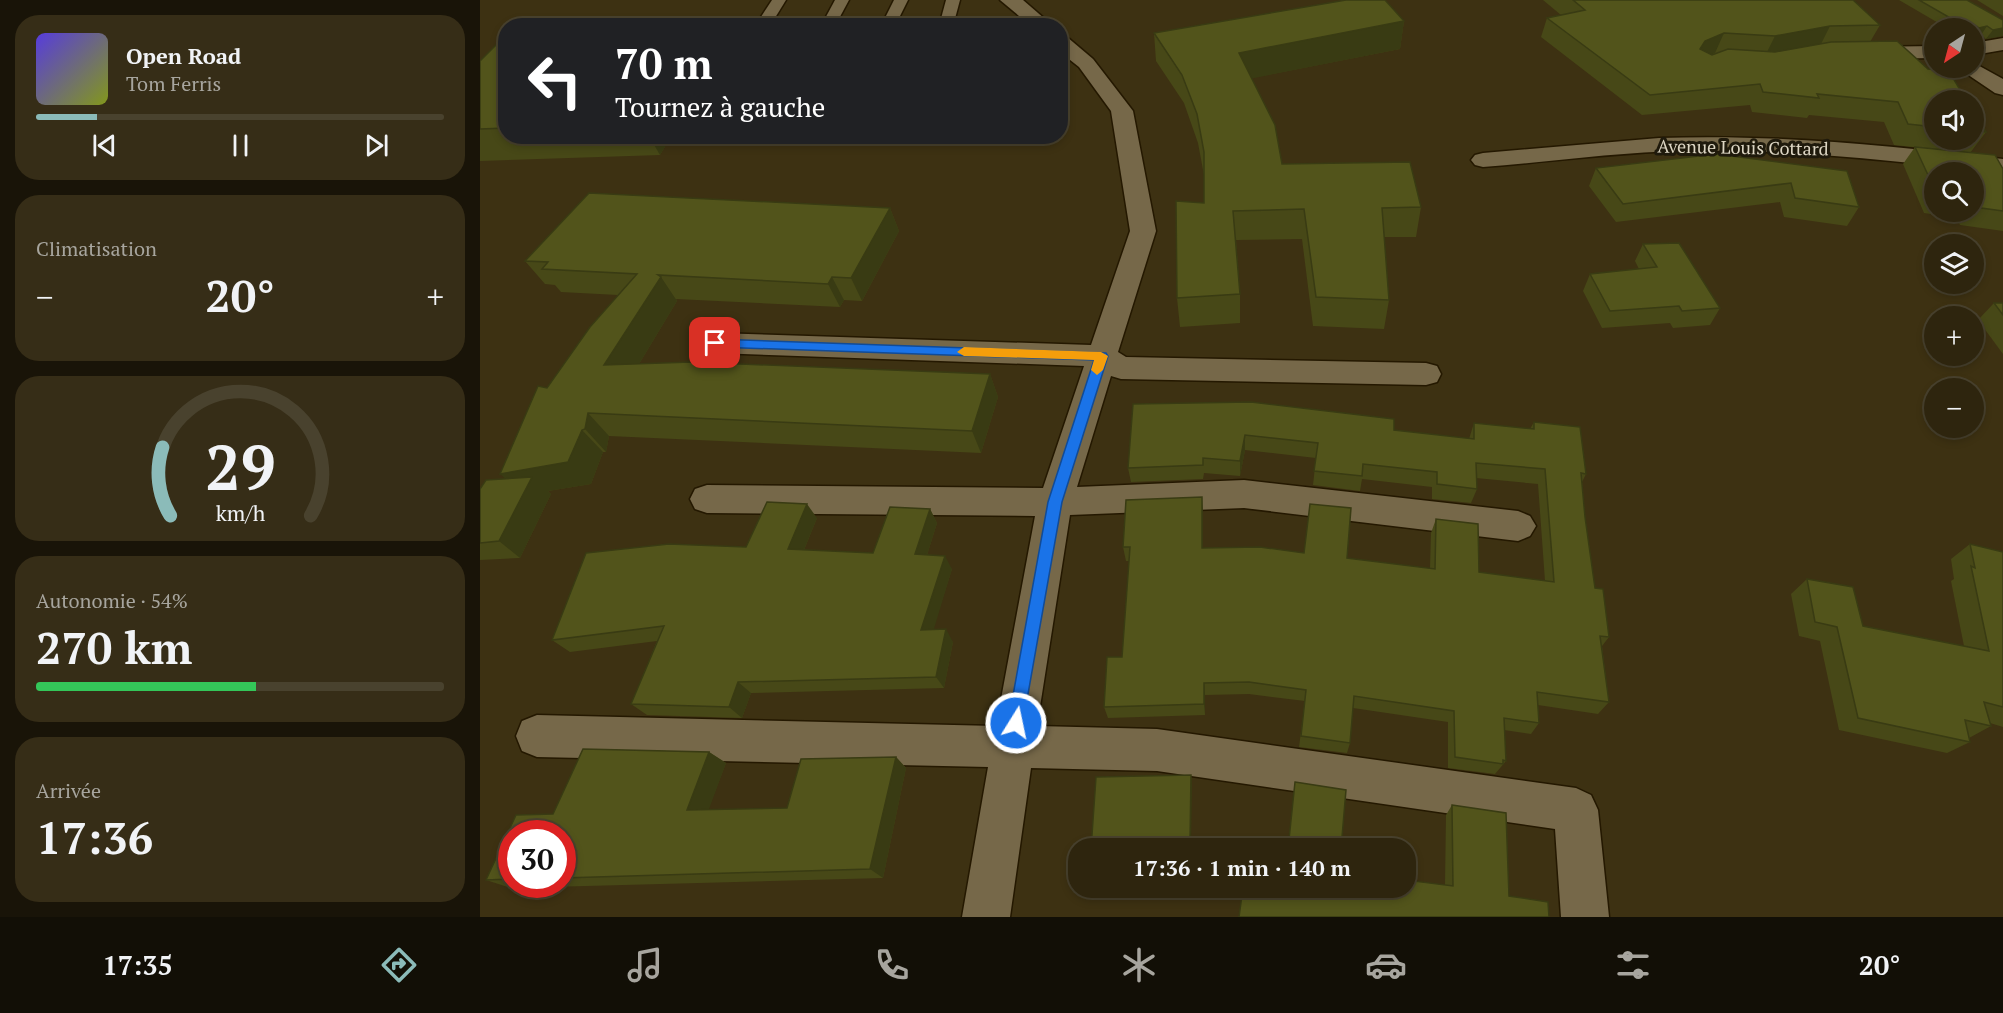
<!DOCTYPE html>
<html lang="fr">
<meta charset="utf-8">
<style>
body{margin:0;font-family:"PT Serif",serif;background:#362d17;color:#f1f3f6;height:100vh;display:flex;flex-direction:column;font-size:22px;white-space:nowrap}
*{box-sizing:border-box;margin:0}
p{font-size:20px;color:#a7a59e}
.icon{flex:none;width:33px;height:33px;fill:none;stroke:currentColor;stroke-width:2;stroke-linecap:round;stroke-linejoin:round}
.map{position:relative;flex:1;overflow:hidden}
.details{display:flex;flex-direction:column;gap:15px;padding:15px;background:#191408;width:480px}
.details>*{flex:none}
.hud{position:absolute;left:18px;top:18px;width:570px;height:126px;border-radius:24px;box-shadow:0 3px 9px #0003,0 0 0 2px #49422e;background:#202124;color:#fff;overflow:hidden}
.needle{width:39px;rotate:216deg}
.tools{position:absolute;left:1444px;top:18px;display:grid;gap:12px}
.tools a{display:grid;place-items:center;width:60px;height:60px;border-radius:50%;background:#2e250e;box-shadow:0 3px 9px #0003,0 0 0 2px #49422e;font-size:30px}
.speed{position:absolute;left:18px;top:820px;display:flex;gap:12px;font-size:30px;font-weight:700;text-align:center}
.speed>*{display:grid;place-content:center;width:78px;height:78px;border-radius:50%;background:#2e250e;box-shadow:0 3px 9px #0003,0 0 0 2px #49422e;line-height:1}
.speed .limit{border:9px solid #d22;background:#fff;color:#111}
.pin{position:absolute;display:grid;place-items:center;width:51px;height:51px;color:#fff;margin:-26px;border-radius:12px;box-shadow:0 3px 9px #0006}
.me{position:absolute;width:66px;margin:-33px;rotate:10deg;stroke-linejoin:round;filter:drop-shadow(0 0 4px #0008)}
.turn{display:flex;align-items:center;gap:21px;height:126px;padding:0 18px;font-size:27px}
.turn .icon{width:78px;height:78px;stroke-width:2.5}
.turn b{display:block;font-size:42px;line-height:51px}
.big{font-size:45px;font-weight:700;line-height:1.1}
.details .card{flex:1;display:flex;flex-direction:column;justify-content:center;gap:9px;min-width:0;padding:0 21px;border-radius:24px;background:#362d17}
.details .dial{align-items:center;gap:0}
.dial svg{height:156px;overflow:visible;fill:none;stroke:#49422e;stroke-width:7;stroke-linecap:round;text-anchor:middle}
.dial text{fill:#f1f3f6;stroke:none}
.song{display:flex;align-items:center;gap:18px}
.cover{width:72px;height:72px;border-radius:9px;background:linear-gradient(135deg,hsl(250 70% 55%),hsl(70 70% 35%))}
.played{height:6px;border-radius:3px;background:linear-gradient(90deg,#8bbbb9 15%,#49422e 15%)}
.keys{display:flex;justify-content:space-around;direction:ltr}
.heat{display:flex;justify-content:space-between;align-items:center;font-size:33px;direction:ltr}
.charge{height:9px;border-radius:4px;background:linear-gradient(90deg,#34c759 54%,#49422e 0)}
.trip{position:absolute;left:588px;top:838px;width:348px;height:60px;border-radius:24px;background:#2e250e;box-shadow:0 3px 9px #0003,0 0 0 2px #49422e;font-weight:700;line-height:60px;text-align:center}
.menu{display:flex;height:96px;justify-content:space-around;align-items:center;background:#120f06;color:#a7a59e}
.menu .icon{width:42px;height:42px}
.menu .on{color:#8bbbb9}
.menu b{font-size:27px;color:#f1f3f6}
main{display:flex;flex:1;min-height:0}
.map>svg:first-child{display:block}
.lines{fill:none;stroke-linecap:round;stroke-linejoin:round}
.lane-casing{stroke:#241800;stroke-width:3}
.street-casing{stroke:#241800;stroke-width:3}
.lane{fill:#766849;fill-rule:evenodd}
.street{fill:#766849;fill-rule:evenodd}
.wall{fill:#474817;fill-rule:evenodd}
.shaded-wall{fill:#393b13}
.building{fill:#52541b;stroke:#393b13;stroke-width:1.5}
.route{fill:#1a73e8;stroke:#114b97;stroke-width:1.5}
.slow{fill:#f59e0b}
.labels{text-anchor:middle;stroke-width:6;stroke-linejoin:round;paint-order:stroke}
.far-street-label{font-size:18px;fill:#ddd6c4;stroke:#1f1a0c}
</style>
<main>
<section class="details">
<div class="card">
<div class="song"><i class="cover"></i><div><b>Open Road</b><p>Tom Ferris</p></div></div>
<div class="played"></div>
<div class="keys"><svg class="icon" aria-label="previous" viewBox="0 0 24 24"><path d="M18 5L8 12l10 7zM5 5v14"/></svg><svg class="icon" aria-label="pause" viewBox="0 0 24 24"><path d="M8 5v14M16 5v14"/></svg><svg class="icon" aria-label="next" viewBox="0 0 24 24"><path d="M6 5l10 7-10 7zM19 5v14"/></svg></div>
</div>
<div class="card"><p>Climatisation</p>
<div class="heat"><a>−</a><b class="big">20°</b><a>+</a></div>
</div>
<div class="card dial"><svg viewBox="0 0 100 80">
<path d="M14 69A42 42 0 1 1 86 69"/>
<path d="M14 69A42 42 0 0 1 10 34" stroke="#8bbbb9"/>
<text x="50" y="56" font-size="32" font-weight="700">29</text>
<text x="50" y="72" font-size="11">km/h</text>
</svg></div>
<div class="card"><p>Autonomie · 54%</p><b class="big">270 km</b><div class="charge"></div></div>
<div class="card"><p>Arrivée</p><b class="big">17:36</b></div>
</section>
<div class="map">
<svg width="1523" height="917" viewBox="0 0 1523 917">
<rect width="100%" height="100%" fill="#3d3112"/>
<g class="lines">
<defs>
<g id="lane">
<path d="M292,0H306L290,26H275Z"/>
<path d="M355,0H369L355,26H341Z"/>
<path d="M414,0H428L415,26H401Z"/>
<path d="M466,0H480L473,26H459Z"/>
</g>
<g id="street">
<path d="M520,0H543L573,26H551Z"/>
<path d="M580,35L587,37L613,59L653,111L676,231L638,352L646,357L946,363L957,366L961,374L957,382L946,385L641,379L631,376L597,487L764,480L1038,511L1050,516L1056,526L1050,536L1038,541L764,508L590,515L557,726L677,729L1096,788L1111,795L1118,810L1129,917H1081L1075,829L677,771L551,768L530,917H482L508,767L57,757L42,751L36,736L42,721L57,715L516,726L555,516L227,513L215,509L210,499L215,489L227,485L563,488L604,366L235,353L225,350L220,343L225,336L235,333L611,345L650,231L631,111L599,67L580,52Z"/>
<path d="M1523,38V50L1494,55V43Z"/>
<path d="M1455,46V58L1385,59L1378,57L1375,53L1378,49L1385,47Z"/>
<path d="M1494,63L1523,79V95L1515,93L1478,68H1494Z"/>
<path d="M1179,138C1294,134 1409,145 1523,159V173C1417,161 1310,149 1204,151C1137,152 1070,162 1003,167L995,165L991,160L995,155L1003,153Z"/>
</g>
</defs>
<use href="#lane" class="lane-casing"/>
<use href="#street" class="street-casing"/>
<use href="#lane" class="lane"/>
<use href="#street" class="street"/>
</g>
<g class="wall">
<path d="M1063,0H1373L1400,25L1390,42L1455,100V140H1494V113L1506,132L1490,153L1523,169V231L1480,225L1477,218L1444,213L1423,164L1435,147L1453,149L1414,145L1404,122L1329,115L1327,118L1272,112L1270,105L1162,115L1061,37L1067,18L1081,15ZM1455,172H1494V212H1455Z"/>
<path d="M1419,0H1487L1523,20L1506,39L1501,35L1494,37V28H1467Z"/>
<path d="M1497,0H1523V16Z"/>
<path d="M924,21L920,49L772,78L802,164L941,207L936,237H904L909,300L904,329L833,326L822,239L756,240L760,294V323L700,327L697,298L724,203V175L718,143L704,103L676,61L674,33Z"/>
<path d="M26,43V136H439L186,145L180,155L0,161V61Z"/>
<path d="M1236,154L1379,207L1367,226L1304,217L1300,202L1136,222L1109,186L1116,168Z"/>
<path d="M410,208L419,231L382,301L364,300L360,307L196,299L197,301L159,364L510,374L518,397L501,453L129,436L126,452H123L111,484L68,491L71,494L40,558L0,560V489L26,478L67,388L138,295L81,292L75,285L65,284L45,261Z"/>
<path d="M1163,244L1240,308L1230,325L1193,328L1190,323L1122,328L1103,291L1110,274L1159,269L1155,261Z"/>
<path d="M1514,303H1523V354L1498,320Z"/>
<path d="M653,404L914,430L989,439L994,423L1050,429L1054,422L1106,474L1102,482L1105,517L1115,588L1129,637L1122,646L1129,702L1118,714L1058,705L1059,723L1051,734L1024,730L1026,761L1015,774L968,768V722L873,708L870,743L867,753L819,747L825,701L769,694L725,695V715L628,718L624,707L642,657L649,561H646L643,547L723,512V548L867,558L950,569L951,533L956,519L999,572L1065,581L1058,484L996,478L997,489L991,503L952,499V487L882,479L880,491L833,485L836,458L765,450L760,476L724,473L723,479L651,482L648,468Z"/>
<path d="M450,509L457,523L447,555L472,569L453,629L473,642L464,688L271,693L262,718L167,715L151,704L177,641L90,652L72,640L266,547L337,518L324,550L393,553Z"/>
<path d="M1490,544L1523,552V727L1510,723L1511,726L1489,738L1490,742L1467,753L1359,730L1340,641L1319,636L1311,594L1327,579L1383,626L1484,646L1471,581L1474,579L1471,559Z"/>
<path d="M103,749L229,752L246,763L228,810L307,808L321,759L416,757L426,768L403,878L31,888L6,880L36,815L73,814ZM32,834H82V885H32Z"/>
<path d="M972,805L1029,896H762L613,899L607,892L608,888L965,885L966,815Z"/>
</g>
<g class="shaded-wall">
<path d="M924,21L920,49L759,81V53Z"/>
<path d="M1488,21L1483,28H1475L1479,23Z"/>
<path d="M1350,26L1340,46L1285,56L1295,36Z"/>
<path d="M1507,26L1501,35L1494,37L1499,28Z"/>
<path d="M1523,28V36L1506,39L1513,30Z"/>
<path d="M1244,33L1235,53L1216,61L1220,49L1225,41Z"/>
<path d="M169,136H181L186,145L180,155Z"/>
<path d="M410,208L419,231L382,301L371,278Z"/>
<path d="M181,277L197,301L144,389L124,365Z"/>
<path d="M352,277L364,300L360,307L348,284Z"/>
<path d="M510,374L518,397L501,453L492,431Z"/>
<path d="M108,413L129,436L126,452L105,429Z"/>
<path d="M102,430L123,452L111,484L68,491L71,494L40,558L19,541L43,494L20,474Z"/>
<path d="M765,435V450L760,476V461Z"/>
<path d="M722,497L723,512V562L722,548Z"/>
<path d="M327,504L337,518L319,562L308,549Z"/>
<path d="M450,509L457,523L443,568L435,554Z"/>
<path d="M465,556L472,569L450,642L441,630Z"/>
<path d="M466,629L473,642L464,688L456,677Z"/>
<path d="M258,682L271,693L262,718L249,707Z"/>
<path d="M724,683L725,695V715L724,704Z"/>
<path d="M229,752L246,763L225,820L207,810Z"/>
<path d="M416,757L426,768L403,878L390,869Z"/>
<path d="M711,775L712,785L711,849L710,842Z"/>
</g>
<g class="building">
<path d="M866,0H905L924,21L759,53L795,125L802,164L930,162L941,207L902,208L909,300L836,297L824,209L753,211L760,294L697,298L696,201L724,203V152L717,114L702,75L674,33Z"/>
<path d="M1093,0H1373L1400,25L1350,26L1295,36L1244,33L1225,41L1220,49L1232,55L1248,49L1295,52L1351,42L1417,41L1448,69L1469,71L1486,100H1455V127L1428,124L1418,102L1337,94L1339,98L1283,92L1280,84L1170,95L1067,18L1105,10Z"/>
<path d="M1439,0H1487L1523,20V28L1513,30L1507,26L1499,28L1488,21L1479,23Z"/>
<path d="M18,43H26V128L0,129V61Z"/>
<path d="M1494,113L1506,132L1494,131Z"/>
<path d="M1435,147L1515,155L1523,169V211L1494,207V172H1455V190Z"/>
<path d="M1236,154L1367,171L1379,207L1315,198L1311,183L1143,204L1116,168Z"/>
<path d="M109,193L410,208L371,278L352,277L348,284L178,275L181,277L124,365L212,362L510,374L492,431L108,413L105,429L102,430L88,462L20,474L58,386L67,388L110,327L157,274L62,269L68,262L45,261Z"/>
<path d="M1199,243L1240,308L1202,311L1199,306L1130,311L1110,274L1177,267L1163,244Z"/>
<path d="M1514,303H1523V315Z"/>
<path d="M771,402L914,419V430L994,439V423L1054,429V422L1100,427L1106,474L1101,473L1105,517L1115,588L1123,589L1129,637L1120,636L1129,702L1057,692L1059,723L1024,718L1026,761L1023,760V764L975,757L974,711L874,696L870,743L821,736L826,690L769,682L724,683V704L624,707L627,657H642L650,547H643L646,500L722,497V548L780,547L824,553L830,504L871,508L867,558L955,569L956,519L998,524L999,572L1074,582L1065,469L996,463L997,489L957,484V472L883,464L882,476L834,471L838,443L765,435L760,461L723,458V465L648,468L653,404Z"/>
<path d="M52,477L19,541L0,543V489L6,480Z"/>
<path d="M287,502L327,504L308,549L393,553L410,507L450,509L435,554L465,556L441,630L466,629L456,677L258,682L249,707L151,704L184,626L72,640L106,553L189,544L266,547Z"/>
<path d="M1490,544L1523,552V707L1504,702L1511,726L1485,720L1490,742L1378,718L1357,627L1335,622L1327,579L1373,587L1383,626L1509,651L1491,566L1495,568Z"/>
<path d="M103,749L229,752L207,810L307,808L321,759L416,757L390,869L82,878V834H32V879L6,880L36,815L73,814Z"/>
<path d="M711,775L710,842L747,849H611L616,777Z"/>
<path d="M815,782L866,790L861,849H808Z"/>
<path d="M972,805L1026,813L1029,896L1068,902L1069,917H759L763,888H926V880L973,886Z"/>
<path d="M608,888H760L607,892Z"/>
</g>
<path class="route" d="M235,339L626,353L628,356L582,502L542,728L536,731L530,728L528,723L568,502L614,360L235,347L229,343Z"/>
<path class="slow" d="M484,347L621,352L628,356L623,370L617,375L611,370L614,360L484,356L477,352Z"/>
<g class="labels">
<g class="far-street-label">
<text transform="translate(1263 148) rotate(1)" y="6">Avenue Louis Cottard</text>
</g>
</g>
</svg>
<div class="tools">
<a><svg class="needle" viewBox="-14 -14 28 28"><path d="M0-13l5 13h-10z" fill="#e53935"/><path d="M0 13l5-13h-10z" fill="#a7a59e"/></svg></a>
<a><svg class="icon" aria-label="sound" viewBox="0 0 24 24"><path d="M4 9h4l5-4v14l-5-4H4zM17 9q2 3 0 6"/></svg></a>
<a><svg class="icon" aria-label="search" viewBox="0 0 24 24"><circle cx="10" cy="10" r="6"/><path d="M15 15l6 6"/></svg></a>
<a><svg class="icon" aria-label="layers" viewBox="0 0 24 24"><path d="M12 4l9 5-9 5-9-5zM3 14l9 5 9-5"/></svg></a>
<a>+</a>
<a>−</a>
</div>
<div class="speed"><div class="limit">30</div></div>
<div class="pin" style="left:235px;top:343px;background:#d93025"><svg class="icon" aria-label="arrive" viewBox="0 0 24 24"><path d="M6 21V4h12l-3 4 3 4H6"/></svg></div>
<svg class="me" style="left:536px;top:723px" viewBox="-20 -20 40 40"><circle r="17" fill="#1a73e8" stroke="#fff" stroke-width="3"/><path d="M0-11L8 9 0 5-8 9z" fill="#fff"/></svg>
<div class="trip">17:36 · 1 min · 140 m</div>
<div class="hud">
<div class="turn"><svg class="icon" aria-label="left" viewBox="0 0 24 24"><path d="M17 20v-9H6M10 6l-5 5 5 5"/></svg><div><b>70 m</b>Tournez à gauche</div></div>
</div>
</div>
</main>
<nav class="menu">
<b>17:35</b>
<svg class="icon on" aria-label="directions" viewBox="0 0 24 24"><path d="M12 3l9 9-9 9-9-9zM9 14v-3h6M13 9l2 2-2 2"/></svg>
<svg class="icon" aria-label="music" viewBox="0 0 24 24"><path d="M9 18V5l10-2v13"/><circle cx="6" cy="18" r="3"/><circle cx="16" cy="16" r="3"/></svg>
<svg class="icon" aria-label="phone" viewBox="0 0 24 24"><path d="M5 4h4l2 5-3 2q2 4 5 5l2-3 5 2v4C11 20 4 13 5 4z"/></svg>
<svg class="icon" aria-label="climate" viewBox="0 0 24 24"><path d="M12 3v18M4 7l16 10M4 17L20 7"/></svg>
<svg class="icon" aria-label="car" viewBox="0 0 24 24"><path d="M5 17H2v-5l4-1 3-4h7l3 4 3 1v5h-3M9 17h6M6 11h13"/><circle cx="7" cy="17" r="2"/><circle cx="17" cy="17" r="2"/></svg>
<svg class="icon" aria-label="filters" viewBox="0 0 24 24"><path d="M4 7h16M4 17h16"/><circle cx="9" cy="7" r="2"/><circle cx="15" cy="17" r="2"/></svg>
<b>20°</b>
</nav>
